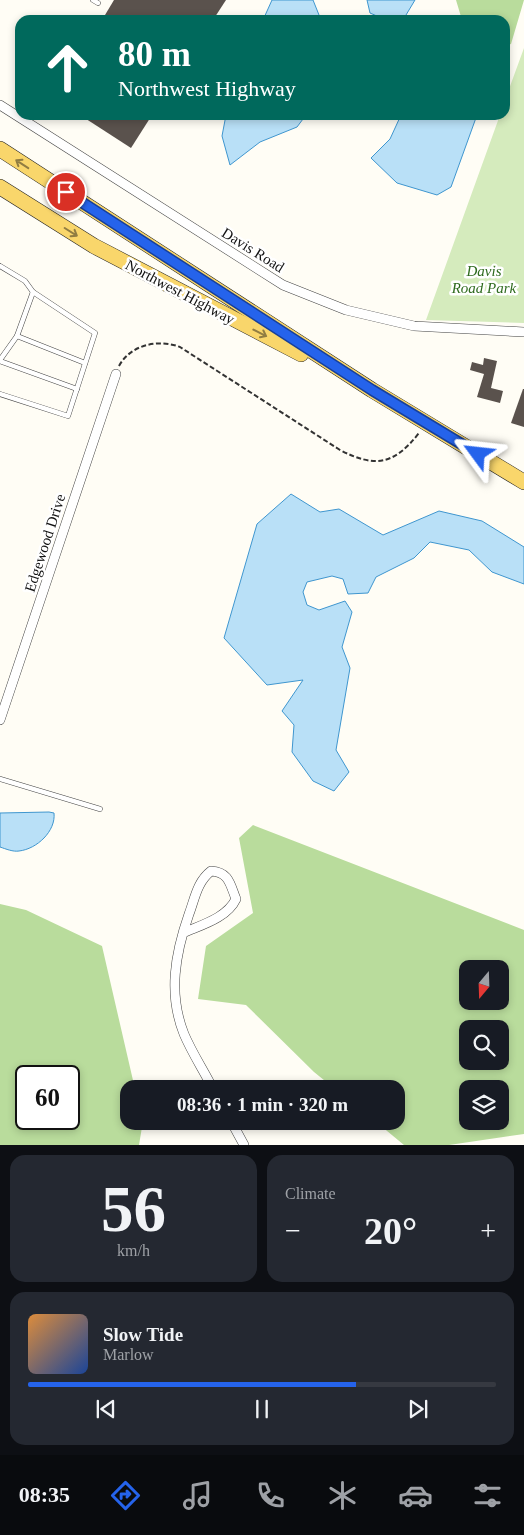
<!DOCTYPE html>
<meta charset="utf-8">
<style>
body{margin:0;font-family:Georgia,serif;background:#242831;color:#f1f3f6;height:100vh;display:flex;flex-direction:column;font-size:19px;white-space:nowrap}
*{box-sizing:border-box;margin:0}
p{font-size:16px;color:#9ea1a6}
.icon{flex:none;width:28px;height:28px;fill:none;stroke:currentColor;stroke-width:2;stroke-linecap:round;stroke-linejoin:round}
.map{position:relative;height:1145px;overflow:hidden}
.side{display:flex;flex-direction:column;gap:10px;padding:10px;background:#0d0f14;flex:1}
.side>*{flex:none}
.guide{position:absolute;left:15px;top:15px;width:495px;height:105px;border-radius:15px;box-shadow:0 2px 8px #0003;background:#00695c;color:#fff;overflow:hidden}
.needle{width:32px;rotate:199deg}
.buttons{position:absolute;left:459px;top:960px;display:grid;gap:10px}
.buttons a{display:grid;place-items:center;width:50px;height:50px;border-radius:10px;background:#171b24;box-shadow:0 2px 8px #0003;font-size:25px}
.speed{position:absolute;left:15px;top:1065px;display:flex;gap:10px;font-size:25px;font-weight:700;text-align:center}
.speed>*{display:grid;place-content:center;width:65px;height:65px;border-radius:50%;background:#171b24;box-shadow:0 2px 8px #0003;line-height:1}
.speed .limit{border:2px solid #111;border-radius:8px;background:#fff;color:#111}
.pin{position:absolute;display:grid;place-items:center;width:42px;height:42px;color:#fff;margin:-21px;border:2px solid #fff;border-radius:50%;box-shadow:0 1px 5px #0007}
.me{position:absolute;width:55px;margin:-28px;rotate:300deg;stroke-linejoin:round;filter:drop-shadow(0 0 4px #0008)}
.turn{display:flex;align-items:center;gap:18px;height:105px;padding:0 20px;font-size:22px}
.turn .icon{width:65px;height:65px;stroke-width:2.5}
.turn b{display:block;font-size:35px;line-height:42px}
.big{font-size:38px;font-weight:600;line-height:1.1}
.side .widget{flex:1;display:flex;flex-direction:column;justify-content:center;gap:8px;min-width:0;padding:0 18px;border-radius:15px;background:#242831}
.side .dial{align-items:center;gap:0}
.dial b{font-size:65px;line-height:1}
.song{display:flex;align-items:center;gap:15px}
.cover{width:60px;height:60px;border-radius:8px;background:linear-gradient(135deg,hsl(30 70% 55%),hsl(220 70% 35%))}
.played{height:5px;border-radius:2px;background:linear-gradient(90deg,#2563eb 70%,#363941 70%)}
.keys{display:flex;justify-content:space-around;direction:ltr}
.heat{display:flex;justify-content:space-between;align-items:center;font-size:28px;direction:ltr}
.side .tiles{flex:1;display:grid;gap:10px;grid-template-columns:1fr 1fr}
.widget:last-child{grid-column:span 2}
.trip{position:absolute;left:120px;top:1080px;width:285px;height:50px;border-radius:15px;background:#171b24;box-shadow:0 2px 8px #0003;font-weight:600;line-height:50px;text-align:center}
.tabs{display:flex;height:80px;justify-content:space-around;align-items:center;background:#090b0e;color:#9ea1a6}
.tabs .icon{width:35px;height:35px}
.tabs .on{color:#2563eb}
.tabs b{font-size:22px;color:#f1f3f6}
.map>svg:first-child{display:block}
.green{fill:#d5ebbd}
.forest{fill:#b9dc9c;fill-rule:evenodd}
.water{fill:#b9e0f7;stroke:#3f96cf}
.building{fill:#5a524d}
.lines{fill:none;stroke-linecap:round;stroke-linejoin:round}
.lane-casing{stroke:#444;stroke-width:5.5}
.street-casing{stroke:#444;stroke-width:10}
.primary-casing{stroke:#222;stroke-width:16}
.path{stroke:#333;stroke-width:2;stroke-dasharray:5 2.5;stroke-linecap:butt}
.lane{stroke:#fff;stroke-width:4.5}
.street{stroke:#fff;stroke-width:9}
.primary{stroke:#f9d66b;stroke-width:15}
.oneway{stroke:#917d42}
.route-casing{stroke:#184099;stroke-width:12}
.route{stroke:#2563eb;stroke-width:9}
.labels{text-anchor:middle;stroke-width:5;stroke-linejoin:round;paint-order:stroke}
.street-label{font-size:15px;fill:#111;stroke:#fff}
.park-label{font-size:15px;font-style:italic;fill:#2f6b1f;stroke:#fff}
</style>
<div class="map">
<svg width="524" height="1145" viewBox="0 0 524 1145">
<rect width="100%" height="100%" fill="#fffdf5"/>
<path class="green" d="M524,48V323L426,320L500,115H505V100Z"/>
<g class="forest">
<path d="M456,0H524L511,44L505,46V20H462Z"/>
<path d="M253,825L524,930V1134L449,1145H404L375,1121H396V1089H335L314,1072L246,1005L198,999L206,946L253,913L239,838ZM468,969H500V1001H468ZM468,1029H500V1061H468ZM468,1089H500V1121H468Z"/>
<path d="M0,904L26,910L102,946L135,1089H129V1121H143L139,1145H0ZM26,1076H69V1119H26Z"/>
</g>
<g class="water">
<path d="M272,0H313L321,20H263Z"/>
<path d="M367,0H415L403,20H386L370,13Z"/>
<path d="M226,115H306L297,127L260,142L230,165L222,136Z"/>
<path d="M401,115H477L451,187L437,195L397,183L371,158L390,139Z"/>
<path d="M291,494L320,512L339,509L383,535L439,511L482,521L524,547V584L492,572L469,550L430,542L414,558L376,577L368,593L348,594L343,579L332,576L307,582L303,592L307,605L319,610L345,601L352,612L342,647L350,668L336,750L349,772L334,791L313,781L292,752L294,725L282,711L303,680L267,685L224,638L257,524Z"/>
<path d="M49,812L54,813C56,831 37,849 19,851C13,852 6,849 0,847V813Z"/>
</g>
<g class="building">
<path d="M114,0H226L213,20H113L105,15Z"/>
<path d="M80,115H152L131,148Z"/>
<path d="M484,358L497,361L491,388L503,391L500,403L477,397L484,374L470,370L472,362L483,365Z"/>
<path d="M523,389H524V427L511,423Z"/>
</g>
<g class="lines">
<defs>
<g id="lane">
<path d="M93,0L98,3"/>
<path d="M0,266L25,281L33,292L95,333L68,416L0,394"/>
<path d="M17,336L85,363"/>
<path d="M0,360L17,336L33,292"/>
<path d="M0,361L77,389"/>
<path d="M0,779L100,809"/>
</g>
<g id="street">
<path d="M0,105L283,285L346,310L414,326L524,332"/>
<path d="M0,720L116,374"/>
<path d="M183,933C201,925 227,918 236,899C230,884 229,872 211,871C197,882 195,898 189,914C175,954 168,994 184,1034C192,1053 204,1071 213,1089"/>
<path d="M231,1121L244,1145"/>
</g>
<g id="primary">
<path d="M0,149L372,390L524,482"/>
<path d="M0,187L94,246L301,354"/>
</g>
</defs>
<use href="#lane" class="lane-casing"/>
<use href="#street" class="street-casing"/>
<use href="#primary" class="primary-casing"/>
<path class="path" d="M119,366C131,344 159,339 180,347L340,450C375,468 394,465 419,433"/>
<use href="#lane" class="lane"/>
<use href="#street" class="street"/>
<use href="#primary" class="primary"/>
</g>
<defs><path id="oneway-shaft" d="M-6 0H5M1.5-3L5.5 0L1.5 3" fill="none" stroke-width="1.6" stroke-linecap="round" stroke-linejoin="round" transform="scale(1.25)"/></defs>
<g class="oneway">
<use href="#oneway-shaft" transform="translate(22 164) rotate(-147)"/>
<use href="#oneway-shaft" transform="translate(71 232) rotate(32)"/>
<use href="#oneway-shaft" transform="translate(260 333) rotate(27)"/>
</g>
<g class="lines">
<defs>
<path id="route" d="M66,192L372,390L478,454"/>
</defs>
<use href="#route" class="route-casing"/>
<use href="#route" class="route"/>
</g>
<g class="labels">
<g class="street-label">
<text transform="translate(253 250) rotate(32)" y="5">Davis Road</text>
<text transform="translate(180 292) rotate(28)" y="5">Northwest Highway</text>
<text transform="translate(45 543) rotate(-72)" y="5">Edgewood Drive</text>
</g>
<g class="park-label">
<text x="484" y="276">Davis<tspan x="484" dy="17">Road Park</tspan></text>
</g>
</g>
</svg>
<div class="buttons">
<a><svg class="needle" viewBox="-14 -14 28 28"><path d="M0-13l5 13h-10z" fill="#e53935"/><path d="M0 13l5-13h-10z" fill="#9ea1a6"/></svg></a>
<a><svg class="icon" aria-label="search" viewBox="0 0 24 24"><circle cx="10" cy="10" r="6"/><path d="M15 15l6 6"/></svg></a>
<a><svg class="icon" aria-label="layers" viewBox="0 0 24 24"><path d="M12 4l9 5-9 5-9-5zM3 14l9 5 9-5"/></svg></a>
</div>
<div class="speed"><div class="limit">60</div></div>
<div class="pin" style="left:66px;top:192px;background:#d93025"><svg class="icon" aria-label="arrive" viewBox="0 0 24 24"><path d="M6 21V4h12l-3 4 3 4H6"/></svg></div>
<svg class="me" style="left:478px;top:454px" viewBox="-20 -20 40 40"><path d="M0-17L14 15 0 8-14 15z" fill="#2563eb" stroke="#fff" stroke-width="4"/></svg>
<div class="trip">08:36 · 1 min · 320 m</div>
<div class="guide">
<div class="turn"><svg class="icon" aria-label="ahead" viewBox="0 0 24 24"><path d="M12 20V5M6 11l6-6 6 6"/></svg><div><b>80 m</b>Northwest Highway</div></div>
</div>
</div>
<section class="side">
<div class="tiles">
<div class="widget dial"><b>56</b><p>km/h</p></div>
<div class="widget"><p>Climate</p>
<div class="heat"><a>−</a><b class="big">20°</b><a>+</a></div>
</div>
<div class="widget">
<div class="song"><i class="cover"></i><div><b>Slow Tide</b><p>Marlow</p></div></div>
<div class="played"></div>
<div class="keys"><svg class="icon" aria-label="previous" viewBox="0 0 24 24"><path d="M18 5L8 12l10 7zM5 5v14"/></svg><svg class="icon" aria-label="pause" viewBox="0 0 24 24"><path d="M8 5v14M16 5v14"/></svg><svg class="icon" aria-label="next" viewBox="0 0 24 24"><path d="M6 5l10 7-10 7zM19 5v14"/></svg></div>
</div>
</div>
</section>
<nav class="tabs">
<b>08:35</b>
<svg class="icon on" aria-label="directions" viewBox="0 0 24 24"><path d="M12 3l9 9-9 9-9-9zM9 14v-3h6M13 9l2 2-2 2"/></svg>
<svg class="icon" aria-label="music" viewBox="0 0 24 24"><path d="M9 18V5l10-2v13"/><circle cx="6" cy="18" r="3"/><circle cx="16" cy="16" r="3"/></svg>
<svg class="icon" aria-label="phone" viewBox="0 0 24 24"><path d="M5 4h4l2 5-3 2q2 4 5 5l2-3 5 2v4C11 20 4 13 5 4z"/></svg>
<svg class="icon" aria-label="climate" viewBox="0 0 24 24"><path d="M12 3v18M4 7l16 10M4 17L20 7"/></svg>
<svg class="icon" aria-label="car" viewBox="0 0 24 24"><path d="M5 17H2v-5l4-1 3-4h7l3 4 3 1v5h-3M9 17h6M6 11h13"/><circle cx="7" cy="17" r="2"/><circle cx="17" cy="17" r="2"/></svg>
<svg class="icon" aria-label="filters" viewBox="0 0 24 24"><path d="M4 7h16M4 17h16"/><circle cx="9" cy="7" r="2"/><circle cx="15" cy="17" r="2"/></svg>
</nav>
